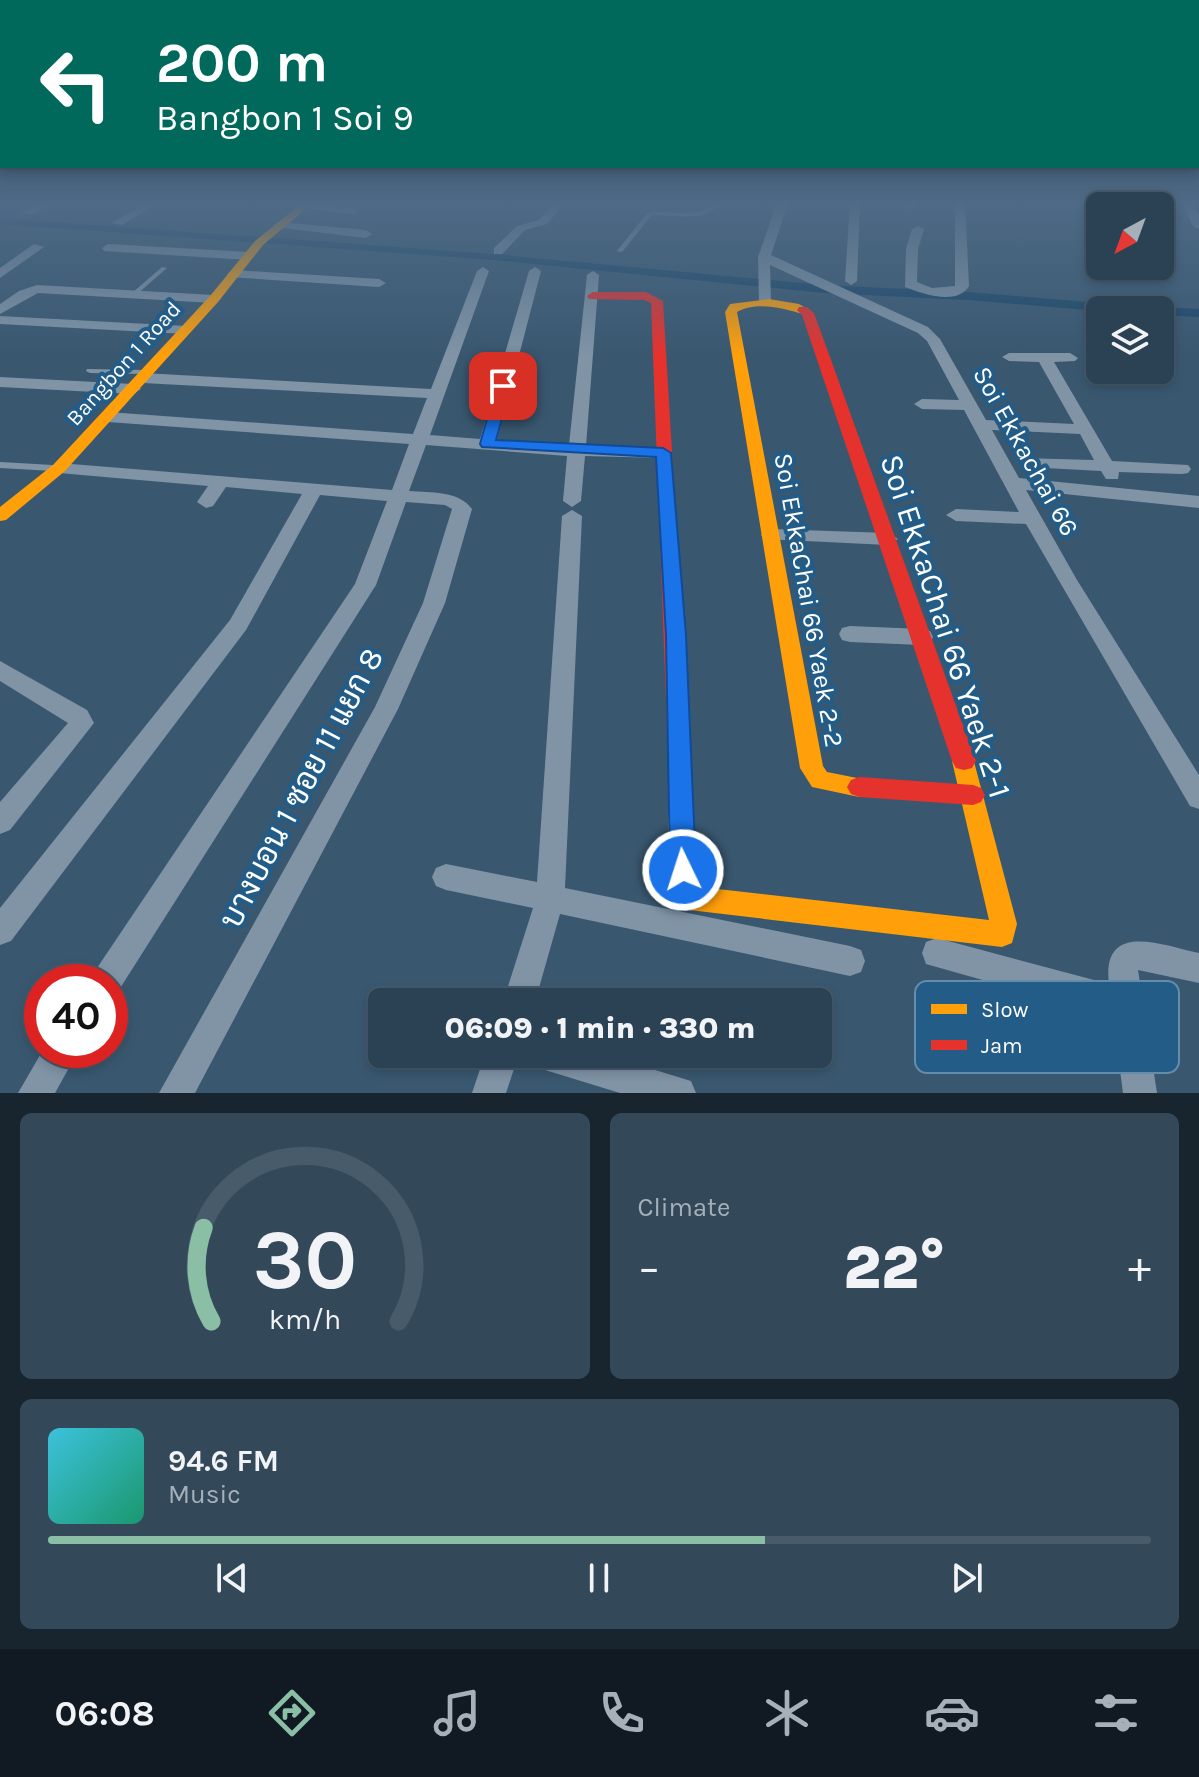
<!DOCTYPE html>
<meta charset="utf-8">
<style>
body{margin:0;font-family:Karla,Sarabun,sans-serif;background:#33495a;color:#f1f3f6;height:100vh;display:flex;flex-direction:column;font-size:30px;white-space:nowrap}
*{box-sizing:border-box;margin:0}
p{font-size:26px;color:#a6b0b8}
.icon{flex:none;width:44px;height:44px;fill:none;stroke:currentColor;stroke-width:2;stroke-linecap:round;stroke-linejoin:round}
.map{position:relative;height:1093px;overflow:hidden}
.panel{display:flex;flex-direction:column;gap:20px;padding:20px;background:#18242e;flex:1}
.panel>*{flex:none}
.guide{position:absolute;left:0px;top:0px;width:1200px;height:168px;box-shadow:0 4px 12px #0003,0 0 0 2px #475b6b;background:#00695c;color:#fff;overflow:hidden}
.needle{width:52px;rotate:221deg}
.buttons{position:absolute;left:1086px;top:192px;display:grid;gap:16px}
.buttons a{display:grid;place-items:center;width:88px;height:88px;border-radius:12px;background:#2b4254;box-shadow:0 4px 12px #0003,0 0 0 2px #475b6b;font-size:40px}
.speed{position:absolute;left:24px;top:964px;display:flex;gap:16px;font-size:40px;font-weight:700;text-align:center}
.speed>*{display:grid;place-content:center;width:104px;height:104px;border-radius:50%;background:#2b4254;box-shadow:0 4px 12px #0003,0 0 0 2px #475b6b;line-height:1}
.speed .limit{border:12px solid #d22;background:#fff;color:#111}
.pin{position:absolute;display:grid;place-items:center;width:68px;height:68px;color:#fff;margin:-34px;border-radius:16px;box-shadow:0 4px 12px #0006}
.me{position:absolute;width:88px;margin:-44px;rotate:356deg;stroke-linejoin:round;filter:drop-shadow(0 0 6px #0008)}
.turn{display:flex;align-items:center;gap:28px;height:168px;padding:0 24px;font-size:36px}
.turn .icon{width:104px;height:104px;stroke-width:2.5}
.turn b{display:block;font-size:56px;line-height:68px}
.big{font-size:60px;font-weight:800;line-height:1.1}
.panel .tile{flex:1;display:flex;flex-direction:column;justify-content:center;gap:12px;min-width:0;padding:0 28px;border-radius:12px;background:#33495a}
.panel .dial{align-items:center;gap:0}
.dial svg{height:208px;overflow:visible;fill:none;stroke:#475b6b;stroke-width:7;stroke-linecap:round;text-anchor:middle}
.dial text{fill:#f1f3f6;stroke:none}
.song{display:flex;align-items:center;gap:24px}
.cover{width:96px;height:96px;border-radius:12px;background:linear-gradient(135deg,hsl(190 70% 55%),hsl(160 70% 35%))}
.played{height:8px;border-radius:4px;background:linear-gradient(90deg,#8abfa5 65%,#475b6b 65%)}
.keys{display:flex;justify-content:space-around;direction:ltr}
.heat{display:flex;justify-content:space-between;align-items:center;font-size:44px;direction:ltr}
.panel .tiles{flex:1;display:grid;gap:20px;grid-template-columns:1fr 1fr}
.tile:last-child{grid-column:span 2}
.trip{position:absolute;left:368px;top:988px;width:464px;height:80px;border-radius:12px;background:#2b4254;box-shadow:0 4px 12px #0003,0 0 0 2px #475b6b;font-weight:800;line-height:80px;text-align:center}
.tabs{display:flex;height:128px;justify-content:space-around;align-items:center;background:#111a22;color:#a6b0b8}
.tabs .icon{width:56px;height:56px}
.tabs .active{color:#8abfa5}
.tabs b{font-size:36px;color:#f1f3f6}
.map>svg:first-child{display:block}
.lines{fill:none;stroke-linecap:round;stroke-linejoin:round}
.canal{fill:#1b4768;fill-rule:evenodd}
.lane{fill:#8094a6;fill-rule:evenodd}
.street{fill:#8094a6;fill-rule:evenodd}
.slow{fill:#ff9f0a;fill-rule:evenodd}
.jam{fill:#e5322d;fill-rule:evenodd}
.route{fill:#1a73e8;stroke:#114b97;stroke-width:2}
.labels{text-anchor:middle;stroke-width:8;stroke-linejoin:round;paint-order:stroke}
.far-street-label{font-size:22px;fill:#fff;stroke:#225c87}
.street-label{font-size:26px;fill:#fff;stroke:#225c87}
.near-street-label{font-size:32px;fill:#fff;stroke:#225c87}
.key{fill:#225c87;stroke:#648dab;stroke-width:2}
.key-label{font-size:22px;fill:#fff}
</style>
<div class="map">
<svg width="1199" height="1093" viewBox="0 0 1199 1093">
<rect width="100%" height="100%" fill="#395870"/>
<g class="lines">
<g class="canal">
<path d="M0,218L493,254L824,285L968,292L1137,306L1143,310L1100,311L968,300L824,293L493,260L0,224Z"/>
<path d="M1160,307L1199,309V317L1160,315V310H1154Z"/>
</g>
<g class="lane">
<path d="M716,203H722C704,223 675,215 652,215L622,252L617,251L648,212C670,210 698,220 716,203Z"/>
<path d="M162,267L167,268L136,295H132V293Z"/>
<path d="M87,369L146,370L150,372L146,374L90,373L86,371Z"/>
<path d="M0,462L53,465L57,468L53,471L0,468Z"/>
</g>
<g class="street">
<path d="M39,203H54L31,215L21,213Z"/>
<path d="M145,203H159L122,225L112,223Z"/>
<path d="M301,203L353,208L359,211L353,214L305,208Z"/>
<path d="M554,203H565L547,224L525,230L502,254H494V248L517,226L539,220Z"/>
<path d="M777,203H788L771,255L928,327L940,339L986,420L1074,424L1039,362L1009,361L1002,357L1009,353H1070L1078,358L1075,361L1054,362L1112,461L1188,465L1191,469L1188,473L1182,474L1119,472L1118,479H1106L1101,471L1026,467L1017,462L1020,458L1094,460L1080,434L992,430L1019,478L1199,496V508L1026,490L1077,580L1199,775V809L1190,806L1026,524L956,521L946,515L956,509L1019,512L964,410L922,409L914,404L922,399L959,400L927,341L918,333L770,265L771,302L759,305L758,257Z"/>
<path d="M850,203H860L857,281L851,285L845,281Z"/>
<path d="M905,203H916V208L906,210Z"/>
<path d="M955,203H965L969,286C957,306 923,294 905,287L906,249L912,229L918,226L924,229L918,249L917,282L932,288L955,286Z"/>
<path d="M1182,203H1193L1199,215V229L1193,226Z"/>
<path d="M279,222L366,230L372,234L366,238L275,227L273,225Z"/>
<path d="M34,244L44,247L0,278V268Z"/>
<path d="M108,244L249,252L255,256L249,260L104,251L102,248Z"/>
<path d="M483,267L489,271L430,435L480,439L529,271L535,267L541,271L497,440L569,445L587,275L593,271L599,275L586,446L663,448L672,453L663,458L585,456L581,501L572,507L563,501L567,456L426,445L409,491C431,493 458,490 472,509L445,603L398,709L195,1093H159L375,707L423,603L452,509L445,505L406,502L376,585L117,993L110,996V982H90L95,971L355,584L387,501L320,495L246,630L11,941L0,945V908L230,620L302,494L226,487L213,506L206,508L197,502L208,486L59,473L50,468L59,463L392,490L409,444L108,422L100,417L108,412L413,434L427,398L143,383L135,378L143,373L431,389L477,271Z"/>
<path d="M233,270L379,279L386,283L379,287L228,277L227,274Z"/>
<path d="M37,285L214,295L221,299L214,303L38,293L0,314V304L19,291Z"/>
<path d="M0,316L186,326L193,330L186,334L0,324Z"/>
<path d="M0,377L133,384L141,389L133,394L0,387Z"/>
<path d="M572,510L582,516L565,888L850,946L861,950L865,961L861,972L850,976L560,914L535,1002H503L533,908L446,890L436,886L432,877L436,868L446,864L537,882L562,516Z"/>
<path d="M771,529L888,533L898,539L888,545L764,539L761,535L764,531Z"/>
<path d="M850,626L922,629L930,631L933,637L930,643L922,645L850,642L842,640L839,634L842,628Z"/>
<path d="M0,661L87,710L94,723L10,830L0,834V802L68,723L0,681Z"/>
<path d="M937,938L1109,984C1101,920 1162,945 1199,953V983L1138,970L1157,1093H1123L1113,1017L926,964L922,953L926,942Z"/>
<path d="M43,1050H79L55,1093H18Z"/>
<path d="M485,1054H519L506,1093H472Z"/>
<path d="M527,1054H603L691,1081L696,1093H620L532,1066Z"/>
</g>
<g class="slow">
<path d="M302,203H313L263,245L218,302L65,471L6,520L0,521V507L53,465L210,296L255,241Z"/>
<path d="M769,299L799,304L809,310L803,314C782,308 757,301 737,312L823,766L827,772L867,780L871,787L867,794L859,797L812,787L800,768L725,312L730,304Z"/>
<path d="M679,745L687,747L690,754L694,847L700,887L989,920L952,761L956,754L964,752L972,754L1017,924L1012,943L1002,947L689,910L680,907L668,847V754L671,747Z"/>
</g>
<g class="jam">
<path d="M593,292H646L663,301L690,754L687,761L679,763L671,761L668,754L651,303L644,300L589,299L587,296Z"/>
<path d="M799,307H807L814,313L976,761L972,768L964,770L956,768L952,761L802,315L797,310Z"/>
<path d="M859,777L973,785L981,788L985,795L981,802L973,805L859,797L851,794L847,787L851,780Z"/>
</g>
</g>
<linearGradient id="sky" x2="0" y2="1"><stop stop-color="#1f303e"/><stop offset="0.57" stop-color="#4e6a86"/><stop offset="1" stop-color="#4e6a86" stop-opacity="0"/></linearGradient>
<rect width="1199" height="356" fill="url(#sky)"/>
<path class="route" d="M503,382L511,386L496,440L663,448L671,453L686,635L696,870L693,878L683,882L674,878L670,870L666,635L656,457L482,447L480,444L496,386Z"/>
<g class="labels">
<g class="far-street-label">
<text transform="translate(123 363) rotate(-48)" y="8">Bangbon 1 Road</text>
</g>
<g class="street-label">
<text transform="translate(1026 451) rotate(61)" y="9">Soi Ekkachai 66</text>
<text transform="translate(809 600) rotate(80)" y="9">Soi EkkaChai 66 Yaek 2-2</text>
</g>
<g class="near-street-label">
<text transform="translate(946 626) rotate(72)" y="11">Soi EkkaChai 66 Yaek 2-1</text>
<text transform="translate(301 788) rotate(-62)" y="11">บางบอน 1 ซอย 11 แยก 8</text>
</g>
</g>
<rect x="915" y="981" width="264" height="92" rx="12" class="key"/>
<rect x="931" y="1004" width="36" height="10" fill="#ff9f0a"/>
<rect x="931" y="1040" width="36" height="10" fill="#e5322d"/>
<g class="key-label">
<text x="981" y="1017">Slow</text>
<text x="981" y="1053">Jam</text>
</g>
</svg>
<div class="buttons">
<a><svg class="needle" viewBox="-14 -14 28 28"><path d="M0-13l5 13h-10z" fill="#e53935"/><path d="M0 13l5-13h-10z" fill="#a6b0b8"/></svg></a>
<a><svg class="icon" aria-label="layers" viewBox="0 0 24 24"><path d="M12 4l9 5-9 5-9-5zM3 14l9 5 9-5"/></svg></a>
</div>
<div class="speed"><div class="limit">40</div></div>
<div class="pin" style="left:503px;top:386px;background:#d93025"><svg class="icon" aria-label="arrive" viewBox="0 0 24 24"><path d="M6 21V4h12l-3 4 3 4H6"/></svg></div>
<svg class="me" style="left:683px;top:870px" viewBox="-20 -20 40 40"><circle r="17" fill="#1a73e8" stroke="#fff" stroke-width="3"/><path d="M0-11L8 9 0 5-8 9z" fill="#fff"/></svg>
<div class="trip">06:09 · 1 min · 330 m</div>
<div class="guide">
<div class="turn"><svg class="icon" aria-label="left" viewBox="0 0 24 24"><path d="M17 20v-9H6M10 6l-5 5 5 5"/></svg><div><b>200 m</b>Bangbon 1 Soi 9</div></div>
</div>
</div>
<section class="panel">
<div class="tiles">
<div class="tile dial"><svg viewBox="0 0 100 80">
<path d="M14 69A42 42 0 1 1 86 69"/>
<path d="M14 69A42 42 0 0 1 11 33" stroke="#8abfa5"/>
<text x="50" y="56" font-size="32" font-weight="700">30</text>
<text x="50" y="72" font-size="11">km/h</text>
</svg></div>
<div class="tile"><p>Climate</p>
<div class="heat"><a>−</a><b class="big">22°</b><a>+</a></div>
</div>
<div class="tile">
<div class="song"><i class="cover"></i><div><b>94.6 FM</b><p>Music</p></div></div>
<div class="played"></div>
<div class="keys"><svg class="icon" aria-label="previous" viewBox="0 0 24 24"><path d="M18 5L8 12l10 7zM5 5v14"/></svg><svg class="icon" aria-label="pause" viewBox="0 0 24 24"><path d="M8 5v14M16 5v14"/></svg><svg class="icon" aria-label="next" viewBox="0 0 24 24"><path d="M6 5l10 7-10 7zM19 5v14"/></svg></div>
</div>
</div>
</section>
<nav class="tabs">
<b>06:08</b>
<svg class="icon active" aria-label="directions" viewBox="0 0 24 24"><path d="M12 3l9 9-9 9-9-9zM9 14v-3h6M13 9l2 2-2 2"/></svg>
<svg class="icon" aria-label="music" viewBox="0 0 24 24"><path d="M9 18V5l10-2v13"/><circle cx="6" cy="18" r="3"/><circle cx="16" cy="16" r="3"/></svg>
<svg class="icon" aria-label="phone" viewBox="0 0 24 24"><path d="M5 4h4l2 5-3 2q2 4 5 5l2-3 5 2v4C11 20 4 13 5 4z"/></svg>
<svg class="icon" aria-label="climate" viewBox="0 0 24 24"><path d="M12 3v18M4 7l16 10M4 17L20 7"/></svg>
<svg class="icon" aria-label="car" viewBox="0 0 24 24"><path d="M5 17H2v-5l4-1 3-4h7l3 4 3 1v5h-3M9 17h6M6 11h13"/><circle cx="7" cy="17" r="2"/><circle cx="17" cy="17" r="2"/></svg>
<svg class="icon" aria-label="filters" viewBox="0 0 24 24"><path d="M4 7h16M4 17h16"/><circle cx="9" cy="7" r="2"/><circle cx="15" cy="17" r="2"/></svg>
</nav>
